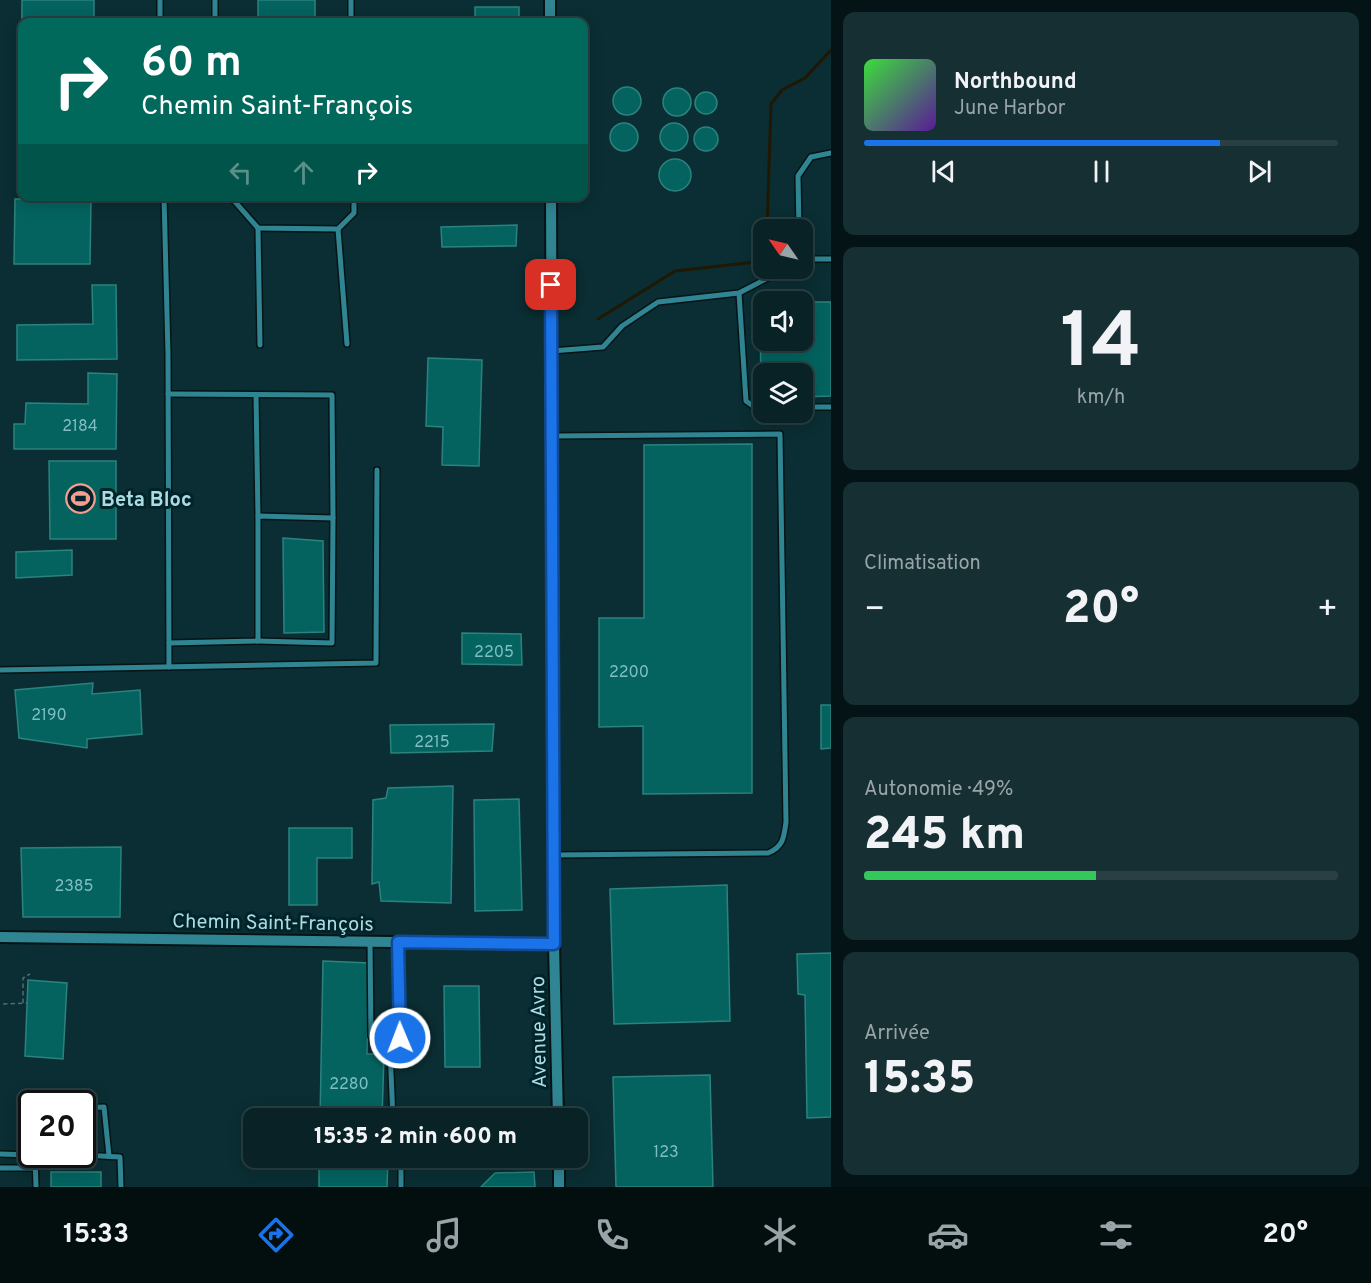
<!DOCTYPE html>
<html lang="fr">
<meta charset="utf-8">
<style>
body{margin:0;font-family:Overpass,sans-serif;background:#162f32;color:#f1f3f6;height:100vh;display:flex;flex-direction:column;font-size:22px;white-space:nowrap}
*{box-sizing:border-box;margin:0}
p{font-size:20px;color:#98a4a7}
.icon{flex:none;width:33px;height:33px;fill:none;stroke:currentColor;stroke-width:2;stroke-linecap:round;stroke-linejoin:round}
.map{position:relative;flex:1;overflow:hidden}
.drawer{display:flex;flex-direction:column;gap:12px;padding:12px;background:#041315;width:540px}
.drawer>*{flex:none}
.guide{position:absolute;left:18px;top:18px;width:570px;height:183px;border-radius:12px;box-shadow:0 3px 15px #0003,0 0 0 2px #293f43;background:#00695c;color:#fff;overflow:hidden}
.needle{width:39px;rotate:304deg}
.controls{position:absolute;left:753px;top:219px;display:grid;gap:12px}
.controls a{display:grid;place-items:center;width:60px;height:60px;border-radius:12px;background:#082226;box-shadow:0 3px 15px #0003,0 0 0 2px #293f43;font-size:30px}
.speed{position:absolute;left:18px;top:1090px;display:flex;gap:12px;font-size:30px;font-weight:700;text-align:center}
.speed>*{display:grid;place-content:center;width:78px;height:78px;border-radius:50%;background:#082226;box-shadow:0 3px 15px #0003,0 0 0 2px #293f43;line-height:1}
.speed .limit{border:3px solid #111;border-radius:9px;background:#fff;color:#111}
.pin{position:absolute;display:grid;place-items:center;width:51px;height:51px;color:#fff;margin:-26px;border-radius:12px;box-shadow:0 3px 9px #0006}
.me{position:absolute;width:66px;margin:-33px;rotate:359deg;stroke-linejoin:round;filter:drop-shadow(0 0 4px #0008)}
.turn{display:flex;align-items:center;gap:21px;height:126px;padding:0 24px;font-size:27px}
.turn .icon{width:78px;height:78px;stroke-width:2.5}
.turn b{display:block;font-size:42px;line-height:51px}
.lanes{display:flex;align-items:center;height:57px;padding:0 24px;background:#0003;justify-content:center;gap:30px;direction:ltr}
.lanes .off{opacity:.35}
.big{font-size:45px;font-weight:800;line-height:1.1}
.drawer .tile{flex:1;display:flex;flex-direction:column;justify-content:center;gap:9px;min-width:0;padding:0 21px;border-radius:12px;background:#162f32}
.drawer .dial{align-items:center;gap:0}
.dial b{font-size:78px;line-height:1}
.song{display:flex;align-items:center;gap:18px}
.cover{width:72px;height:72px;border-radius:9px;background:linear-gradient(135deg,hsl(120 70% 55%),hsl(270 70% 35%))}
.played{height:6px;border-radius:3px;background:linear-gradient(90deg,#1a73e8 75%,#293f43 75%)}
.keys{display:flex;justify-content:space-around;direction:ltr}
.heat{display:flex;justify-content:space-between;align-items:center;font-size:33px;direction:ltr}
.charge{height:9px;border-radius:4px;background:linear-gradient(90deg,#34c759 49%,#293f43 0)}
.trip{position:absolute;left:243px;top:1108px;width:345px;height:60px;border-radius:12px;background:#082226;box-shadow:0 3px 15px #0003,0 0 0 2px #293f43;font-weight:800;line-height:60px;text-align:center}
.dock{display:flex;height:96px;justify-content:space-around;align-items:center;background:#030e0f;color:#98a4a7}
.dock .icon{width:42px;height:42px}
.dock .selected{color:#1a73e8}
.dock b{font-size:27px;color:#f1f3f6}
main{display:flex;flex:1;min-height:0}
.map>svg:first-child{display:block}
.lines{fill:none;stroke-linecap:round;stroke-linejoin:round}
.stream{stroke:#201803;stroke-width:3}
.building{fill:#04635f;stroke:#2b837f;stroke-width:1.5}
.service-casing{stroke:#061416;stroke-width:8}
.minor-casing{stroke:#061416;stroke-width:14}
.path{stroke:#466f75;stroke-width:1.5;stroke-dasharray:4.5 3;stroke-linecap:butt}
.service{stroke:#308593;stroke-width:5}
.minor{stroke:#308593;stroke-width:10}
.route-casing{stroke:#114b97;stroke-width:15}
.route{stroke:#1a73e8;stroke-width:10}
.labels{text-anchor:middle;stroke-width:6;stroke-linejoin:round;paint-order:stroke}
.number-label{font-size:16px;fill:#81bec3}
.poi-label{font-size:20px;font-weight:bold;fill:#abdce4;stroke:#002429;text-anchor:start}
.street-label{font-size:20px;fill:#abdce4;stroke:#002429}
</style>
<main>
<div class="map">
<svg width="831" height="1187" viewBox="0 0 831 1187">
<rect width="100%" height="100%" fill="#0a2e33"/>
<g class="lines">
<g class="stream">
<path d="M767,230L771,104L782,90L805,78L831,50"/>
<path d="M598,319L675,271L764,261"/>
</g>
</g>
<g class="building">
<path d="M22,0H94V22H22L21,148Z"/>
<rect x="258" y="0" width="57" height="22"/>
<rect x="475" y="7" width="44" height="15"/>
<circle cx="627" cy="101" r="14"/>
<circle cx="677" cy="102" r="14"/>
<circle cx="706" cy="103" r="11"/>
<circle cx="674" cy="137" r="14"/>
<circle cx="624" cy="137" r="14"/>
<circle cx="706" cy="139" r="12"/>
<circle cx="675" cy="175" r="16"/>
<path d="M15,199H91L90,264H14Z"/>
<path d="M517,225L516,246L442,247L441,227Z"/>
<path d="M92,285H116L117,359L17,360V325L93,324Z"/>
<path d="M802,302H831V396L802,397V374H764V397H761L760,303H764V340H802Z"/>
<path d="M428,358L482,360L479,466L442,465L443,427L426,426Z"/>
<path d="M88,373L117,374L116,449H14V424H25L26,403L88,404Z"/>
<path d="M752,444V793L643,794V726L599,727V618H644V445Z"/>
<path d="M49,461H116V539H50Z"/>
<path d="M283,538L323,541L324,632L284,633Z"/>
<path d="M72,550V575L16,578V552Z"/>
<path d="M462,633L521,634L522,665L462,664Z"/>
<path d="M93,683L92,694L140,690L142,734L87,739V748L19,738L15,690Z"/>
<path d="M821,705H831V748L821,749Z"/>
<path d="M494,724L492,751L391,753L390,725Z"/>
<path d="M453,786L451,903L381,901L379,882L372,884L373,800L386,798L388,788Z"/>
<path d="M519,799L522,910L475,911L474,800Z"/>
<path d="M289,828H352V858H317V905H289Z"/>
<path d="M121,847L120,917H23L21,848Z"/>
<path d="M727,885L730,1021L614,1024L610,889Z"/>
<path d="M831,953V1117L807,1118L805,995L798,994L797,954Z"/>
<path d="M323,961L369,963L367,1054H384L382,1119H320Z"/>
<path d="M28,980L67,983L63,1059L25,1056Z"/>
<path d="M444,986H479L480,1067H445Z"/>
<path d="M710,1075L713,1187H616L613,1077Z"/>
<path d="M319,1158H388L387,1187H319Z"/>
<rect x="51" y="1172" width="50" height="15"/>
<path d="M534,1172L535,1187H481L495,1173Z"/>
</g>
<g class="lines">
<defs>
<g id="service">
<path d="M160,0V22"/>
<path d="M215,0V22"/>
<path d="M351,0V22"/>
<path d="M164,196L168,354L169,667"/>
<path d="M230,196L258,228L338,229L354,213V196"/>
<path d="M258,228L260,345"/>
<path d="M338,229L347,344"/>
<path d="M799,230L798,176L811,157L831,153"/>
<path d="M802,259H831"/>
<path d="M739,293L746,401L753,406H764"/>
<path d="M551,351L603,347L622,326L658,302L739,293L787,268"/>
<path d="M168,394L332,395L333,518L258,516V641L169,643"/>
<path d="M256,395L258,516"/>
<path d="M802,407H831"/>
<path d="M552,436L780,434L786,822C784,838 783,847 768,853L554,855"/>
<path d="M258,641L332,643L333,518"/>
<path d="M0,670L376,663L377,470"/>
<path d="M370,941L371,1036L380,1046L390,1049L393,1119"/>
<path d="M390,1049L400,1038L398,942"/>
<path d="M82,1108L104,1107L109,1156"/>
<path d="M0,1154L32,1155"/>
<path d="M35,1155L36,1187"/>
<path d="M82,1155L120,1157L121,1187"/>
<path d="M401,1158V1187"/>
<path d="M0,1168H35"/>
</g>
<g id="minor">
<path d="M550,0V22"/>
<path d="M551,196L554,944L558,1119"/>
<path d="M0,937L554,944"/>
<path d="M559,1158V1187"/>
</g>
</defs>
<use href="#service" class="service-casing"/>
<use href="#minor" class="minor-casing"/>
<g class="path">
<path d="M23,1003V978L30,974"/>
<path d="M3,1004L28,1003"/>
</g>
<use href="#service" class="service"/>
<use href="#minor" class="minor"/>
</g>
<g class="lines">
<defs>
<path id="route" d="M400,1038L398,942L554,944L551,285"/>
</defs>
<use href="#route" class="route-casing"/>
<use href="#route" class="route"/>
</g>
<defs>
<symbol id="stadium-ring" viewBox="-11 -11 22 22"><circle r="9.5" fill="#002429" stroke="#f59d8e" stroke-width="1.5"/><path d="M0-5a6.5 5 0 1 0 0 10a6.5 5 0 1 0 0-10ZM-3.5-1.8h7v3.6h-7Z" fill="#f59d8e"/></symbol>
</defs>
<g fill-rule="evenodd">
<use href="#stadium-ring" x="64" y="482" width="33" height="33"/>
</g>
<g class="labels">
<g class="number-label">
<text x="80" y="431">2184</text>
<text x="494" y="657">2205</text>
<text x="629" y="677">2200</text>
<text x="49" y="720">2190</text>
<text x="432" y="747">2215</text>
<text x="74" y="891">2385</text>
<text x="349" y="1089">2280</text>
<text x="666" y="1157">123</text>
</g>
<g class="poi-label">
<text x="101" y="506">Beta Bloc</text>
</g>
<g class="street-label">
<text transform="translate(273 922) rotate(1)" y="7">Chemin Saint-François</text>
<text transform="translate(538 1032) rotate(-91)" y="7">Avenue Avro</text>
</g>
</g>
</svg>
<div class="controls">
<a><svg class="needle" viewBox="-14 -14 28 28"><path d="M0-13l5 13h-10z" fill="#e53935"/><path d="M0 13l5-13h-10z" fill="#98a4a7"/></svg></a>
<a><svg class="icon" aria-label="sound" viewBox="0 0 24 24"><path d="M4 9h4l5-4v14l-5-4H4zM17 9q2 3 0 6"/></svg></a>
<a><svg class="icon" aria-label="layers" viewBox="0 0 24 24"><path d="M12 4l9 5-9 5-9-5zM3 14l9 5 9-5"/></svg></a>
</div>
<div class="speed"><div class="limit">20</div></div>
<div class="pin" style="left:551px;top:285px;background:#d93025"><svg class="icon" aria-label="arrive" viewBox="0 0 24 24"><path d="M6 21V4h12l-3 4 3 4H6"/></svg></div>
<svg class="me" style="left:400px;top:1038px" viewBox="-20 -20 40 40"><circle r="17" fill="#1a73e8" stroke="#fff" stroke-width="3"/><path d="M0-11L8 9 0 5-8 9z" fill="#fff"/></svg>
<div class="trip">15:35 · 2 min · 600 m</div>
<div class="guide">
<div class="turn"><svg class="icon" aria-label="right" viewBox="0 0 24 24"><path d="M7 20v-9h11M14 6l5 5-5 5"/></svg><div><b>60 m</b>Chemin Saint-François</div></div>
<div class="lanes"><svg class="icon off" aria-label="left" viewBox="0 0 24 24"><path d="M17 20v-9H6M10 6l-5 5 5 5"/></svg><svg class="icon off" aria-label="ahead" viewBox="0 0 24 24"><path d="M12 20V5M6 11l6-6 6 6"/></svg><svg class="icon" aria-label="right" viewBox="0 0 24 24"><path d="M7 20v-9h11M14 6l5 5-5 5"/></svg></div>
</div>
</div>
<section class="drawer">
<div class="tile">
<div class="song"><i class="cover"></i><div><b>Northbound</b><p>June Harbor</p></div></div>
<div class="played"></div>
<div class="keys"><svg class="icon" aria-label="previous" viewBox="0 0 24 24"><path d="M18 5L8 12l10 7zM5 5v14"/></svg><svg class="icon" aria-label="pause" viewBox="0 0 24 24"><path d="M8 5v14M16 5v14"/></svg><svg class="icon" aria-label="next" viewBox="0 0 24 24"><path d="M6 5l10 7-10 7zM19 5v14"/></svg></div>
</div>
<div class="tile dial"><b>14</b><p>km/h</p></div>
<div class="tile"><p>Climatisation</p>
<div class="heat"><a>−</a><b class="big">20°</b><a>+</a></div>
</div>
<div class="tile"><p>Autonomie · 49%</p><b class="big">245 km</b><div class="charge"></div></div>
<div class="tile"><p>Arrivée</p><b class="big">15:35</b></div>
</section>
</main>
<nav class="dock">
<b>15:33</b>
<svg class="icon selected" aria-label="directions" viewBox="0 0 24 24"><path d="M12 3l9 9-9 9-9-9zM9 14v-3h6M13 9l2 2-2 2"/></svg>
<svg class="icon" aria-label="music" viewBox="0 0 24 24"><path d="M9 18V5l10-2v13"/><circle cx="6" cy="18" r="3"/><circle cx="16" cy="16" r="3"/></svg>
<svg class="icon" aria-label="phone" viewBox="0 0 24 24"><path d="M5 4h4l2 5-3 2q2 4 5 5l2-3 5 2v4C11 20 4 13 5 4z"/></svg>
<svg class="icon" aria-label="climate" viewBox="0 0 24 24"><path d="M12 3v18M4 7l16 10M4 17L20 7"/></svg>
<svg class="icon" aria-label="car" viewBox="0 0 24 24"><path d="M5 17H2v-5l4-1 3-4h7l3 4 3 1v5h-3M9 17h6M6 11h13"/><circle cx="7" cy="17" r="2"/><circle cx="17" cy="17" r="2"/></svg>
<svg class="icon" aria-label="filters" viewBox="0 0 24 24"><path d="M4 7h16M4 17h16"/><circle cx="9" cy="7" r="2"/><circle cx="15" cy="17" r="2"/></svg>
<b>20°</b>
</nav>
